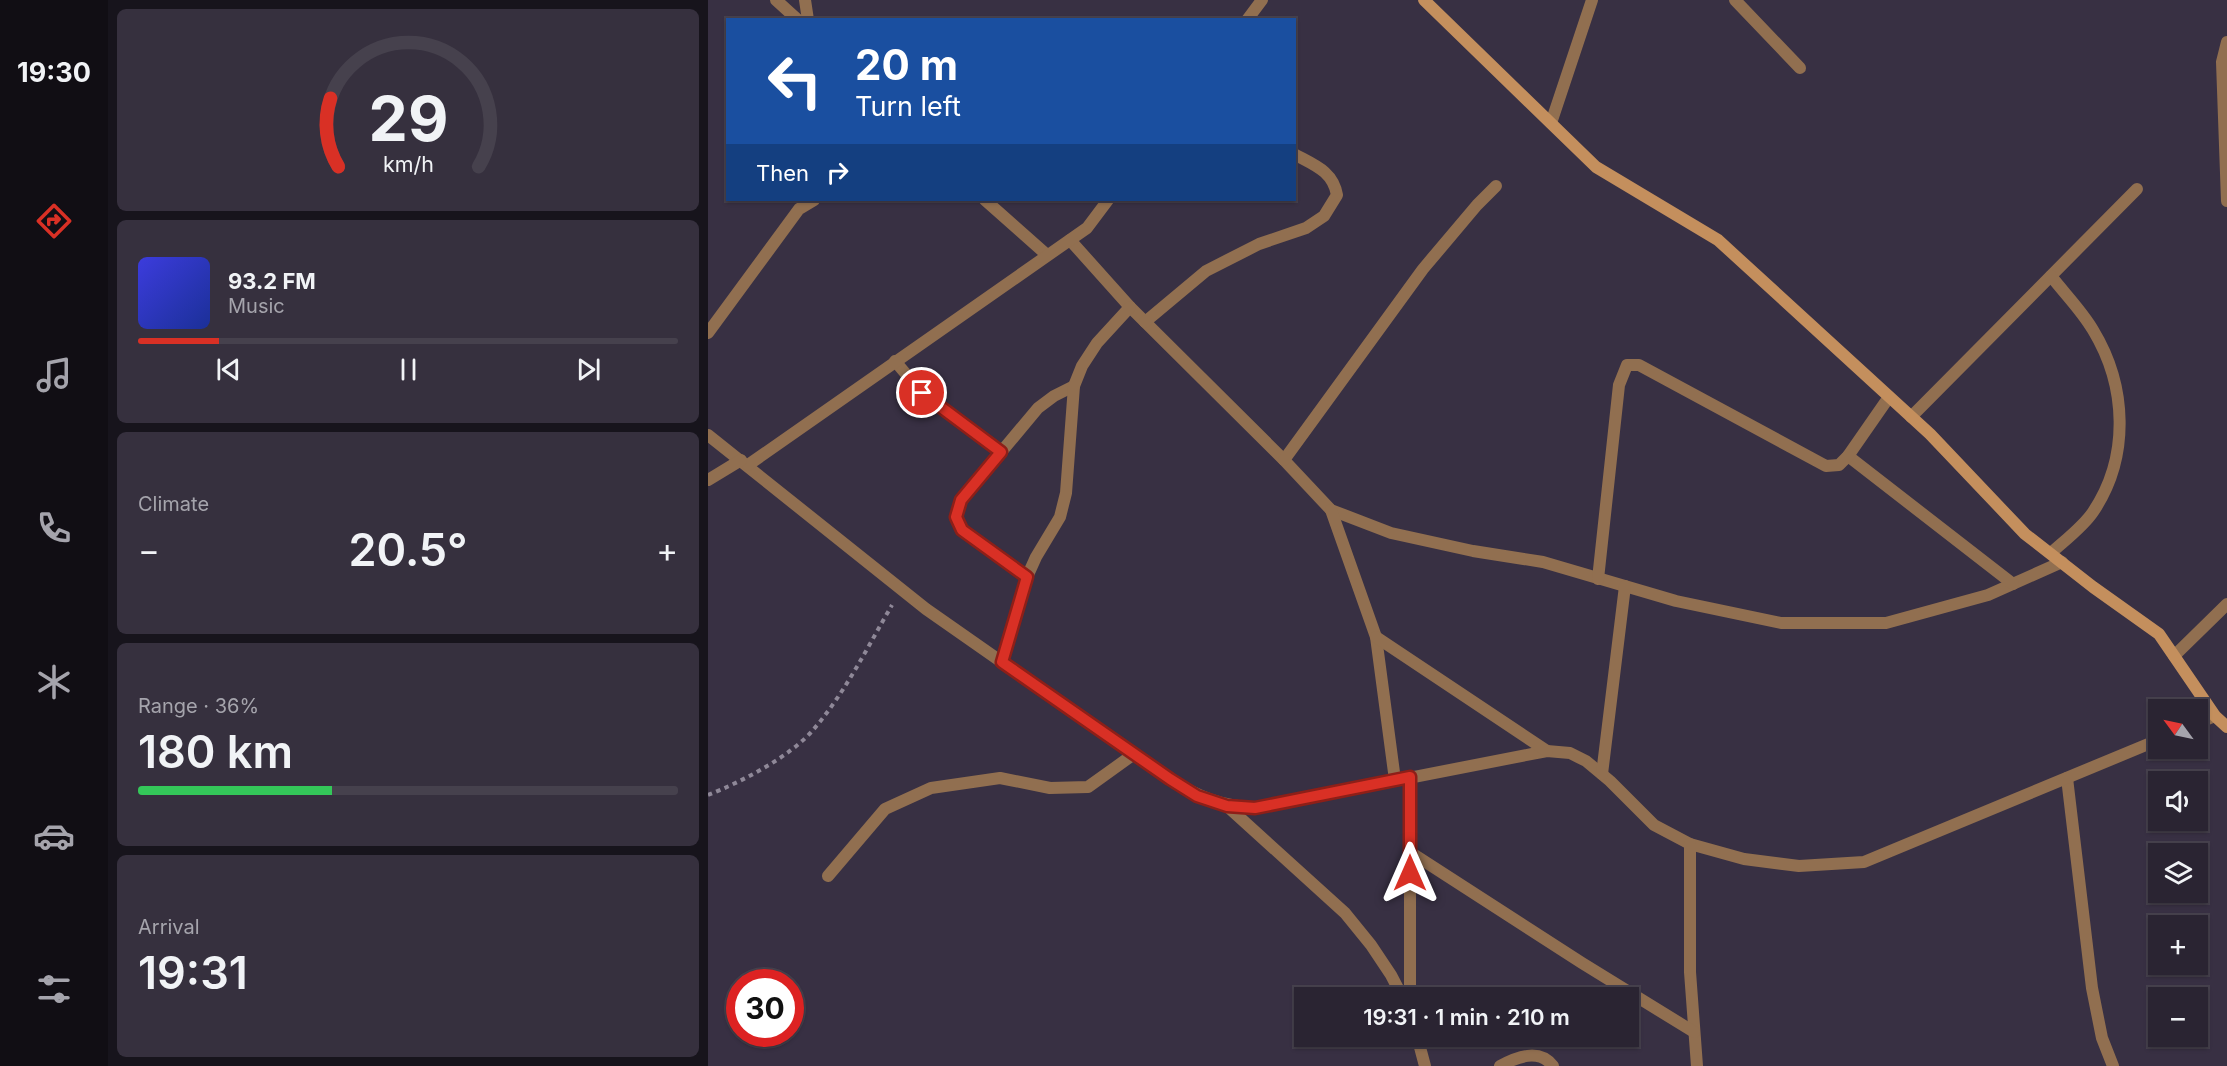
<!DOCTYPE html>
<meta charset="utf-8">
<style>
body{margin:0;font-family:Inter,sans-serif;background:#36303e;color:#f1f3f6;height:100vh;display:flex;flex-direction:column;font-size:22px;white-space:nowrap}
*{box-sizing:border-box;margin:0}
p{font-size:20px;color:#a5a4ac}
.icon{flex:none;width:33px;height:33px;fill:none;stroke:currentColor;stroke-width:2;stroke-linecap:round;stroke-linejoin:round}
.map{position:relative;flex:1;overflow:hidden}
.side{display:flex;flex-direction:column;gap:9px;padding:9px;background:#17141c;width:600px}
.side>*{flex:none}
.guide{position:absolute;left:18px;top:18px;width:570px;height:183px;border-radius:0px;box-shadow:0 2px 4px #0004,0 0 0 2px #46414d;background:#1a4fa0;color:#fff;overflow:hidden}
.needle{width:39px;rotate:303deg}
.buttons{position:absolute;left:1440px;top:699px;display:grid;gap:12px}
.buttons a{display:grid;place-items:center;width:60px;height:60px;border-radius:0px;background:#2a2432;box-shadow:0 2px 4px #0004,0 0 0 2px #46414d;font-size:30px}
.speed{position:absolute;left:18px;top:969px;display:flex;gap:12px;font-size:30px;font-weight:700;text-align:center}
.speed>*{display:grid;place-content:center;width:78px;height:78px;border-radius:50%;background:#2a2432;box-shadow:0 2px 4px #0004,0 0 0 2px #46414d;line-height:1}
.speed .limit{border:9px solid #d22;background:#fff;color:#111}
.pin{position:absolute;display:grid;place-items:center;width:51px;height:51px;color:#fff;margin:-26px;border:3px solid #fff;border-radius:50%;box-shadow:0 2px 6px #0007}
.me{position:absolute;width:66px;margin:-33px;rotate:0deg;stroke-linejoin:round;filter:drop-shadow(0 0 4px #0008)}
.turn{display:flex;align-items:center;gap:21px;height:126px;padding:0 30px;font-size:27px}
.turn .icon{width:78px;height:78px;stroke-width:2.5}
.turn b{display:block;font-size:42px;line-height:51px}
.then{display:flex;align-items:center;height:57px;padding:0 30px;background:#0003;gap:12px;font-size:22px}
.big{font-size:45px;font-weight:600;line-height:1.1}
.side .card{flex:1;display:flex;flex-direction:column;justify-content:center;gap:9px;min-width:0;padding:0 21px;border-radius:9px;background:#36303e}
.side .dial{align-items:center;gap:0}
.dial svg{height:156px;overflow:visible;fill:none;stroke:#46414d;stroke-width:7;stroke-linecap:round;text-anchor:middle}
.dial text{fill:#f1f3f6;stroke:none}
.song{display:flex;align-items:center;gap:18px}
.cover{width:72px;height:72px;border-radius:9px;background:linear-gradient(135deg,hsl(240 70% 55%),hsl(230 70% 35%))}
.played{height:6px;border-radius:3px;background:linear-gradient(90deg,#d93025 15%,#46414d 15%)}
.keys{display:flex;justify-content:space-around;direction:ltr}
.heat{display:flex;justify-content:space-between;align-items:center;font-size:33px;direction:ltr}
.charge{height:9px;border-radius:4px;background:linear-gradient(90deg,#34c759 36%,#46414d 0)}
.trip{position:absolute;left:586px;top:987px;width:345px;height:60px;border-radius:0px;background:#2a2432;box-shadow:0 2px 4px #0004,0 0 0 2px #46414d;font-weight:600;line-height:60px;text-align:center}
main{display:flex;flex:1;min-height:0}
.tab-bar{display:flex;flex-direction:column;width:108px;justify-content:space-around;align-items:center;background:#110e14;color:#a5a4ac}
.tab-bar .icon{width:42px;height:42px}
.tab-bar .selected{color:#d93025}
.tab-bar b{font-size:27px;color:#f1f3f6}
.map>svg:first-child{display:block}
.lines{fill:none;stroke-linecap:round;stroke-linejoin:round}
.path{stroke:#8f8898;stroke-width:4;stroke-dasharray:4.5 4.5;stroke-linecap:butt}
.lane{stroke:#916f50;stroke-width:12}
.street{stroke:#916f50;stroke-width:12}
.secondary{stroke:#c48f5d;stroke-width:12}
.route-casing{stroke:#8d1f18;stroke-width:15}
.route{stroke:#d93025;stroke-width:10}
</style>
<main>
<nav class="tab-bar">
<b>19:30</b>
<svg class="icon selected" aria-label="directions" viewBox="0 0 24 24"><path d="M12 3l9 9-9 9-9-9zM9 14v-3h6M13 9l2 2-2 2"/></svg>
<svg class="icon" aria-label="music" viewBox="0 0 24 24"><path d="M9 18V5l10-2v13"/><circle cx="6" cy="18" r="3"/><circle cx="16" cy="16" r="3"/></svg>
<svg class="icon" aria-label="phone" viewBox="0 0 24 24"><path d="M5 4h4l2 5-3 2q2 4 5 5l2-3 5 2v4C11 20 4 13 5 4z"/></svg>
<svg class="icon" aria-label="climate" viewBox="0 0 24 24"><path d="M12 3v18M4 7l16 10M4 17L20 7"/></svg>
<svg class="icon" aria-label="car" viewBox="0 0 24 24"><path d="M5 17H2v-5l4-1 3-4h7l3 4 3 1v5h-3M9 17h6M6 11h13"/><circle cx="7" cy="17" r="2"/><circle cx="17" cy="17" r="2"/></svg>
<svg class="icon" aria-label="filters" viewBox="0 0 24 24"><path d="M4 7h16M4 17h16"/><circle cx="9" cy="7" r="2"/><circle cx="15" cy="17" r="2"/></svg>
</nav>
<section class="side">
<div class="card dial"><svg viewBox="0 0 100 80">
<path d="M14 69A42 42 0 1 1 86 69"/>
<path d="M14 69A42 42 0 0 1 10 34" stroke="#d93025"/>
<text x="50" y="56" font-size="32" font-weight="700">29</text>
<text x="50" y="72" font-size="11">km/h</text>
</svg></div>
<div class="card">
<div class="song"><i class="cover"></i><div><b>93.2 FM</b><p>Music</p></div></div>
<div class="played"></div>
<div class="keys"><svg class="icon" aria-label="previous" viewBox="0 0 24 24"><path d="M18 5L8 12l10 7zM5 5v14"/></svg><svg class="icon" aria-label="pause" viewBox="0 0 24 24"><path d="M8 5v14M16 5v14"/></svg><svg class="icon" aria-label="next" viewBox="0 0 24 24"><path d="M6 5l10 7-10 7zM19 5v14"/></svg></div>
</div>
<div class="card"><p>Climate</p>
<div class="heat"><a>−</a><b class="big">20.5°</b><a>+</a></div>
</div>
<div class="card"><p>Range · 36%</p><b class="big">180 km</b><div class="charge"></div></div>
<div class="card"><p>Arrival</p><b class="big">19:31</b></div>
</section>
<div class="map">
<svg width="1519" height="1066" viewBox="0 0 1519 1066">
<rect width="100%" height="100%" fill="#383043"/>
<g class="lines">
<path class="path" d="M0,795C33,782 82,757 105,730C137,693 159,648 184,605"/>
<path class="lane" d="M1359,778L1384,988L1394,1038L1405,1066"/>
<g class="street">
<path d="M68,0L90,20"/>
<path d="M97,0L100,20"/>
<path d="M1027,0L1092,68"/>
<path d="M539,20L554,0"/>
<path d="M1519,42L1514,62L1519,201"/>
<path d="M843,123L884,0"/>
<path d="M277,200L339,255"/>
<path d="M362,240L422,307L576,460L623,510L683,533L765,551L835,562L968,601L1073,623H1178L1280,595L1354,562"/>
<path d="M437,322L498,271L551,244L598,228L616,216L629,195C625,171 606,165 586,154"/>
<path d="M0,333L91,209L106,200"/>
<path d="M187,361L214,393L293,452"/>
<path d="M1203,417L1429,189"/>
<path d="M0,435L218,609L461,779C493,798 510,805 547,808L839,751L862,753L878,761L902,781L946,825L982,844L1036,859L1091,866L1156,862L1450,740"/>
<path d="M1140,456L1305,584"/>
<path d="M576,460L715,269L769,205L788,186"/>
<path d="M40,465L379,228L400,200"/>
<path d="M0,480L33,460"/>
<path d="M623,510L668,637L687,780"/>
<path d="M1343,553C1356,541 1375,527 1385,512C1422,457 1419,386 1385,330C1374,311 1357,294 1343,276"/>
<path d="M319,577L254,530L248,517L253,500L330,408L346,396L366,386"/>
<path d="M890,579L911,385L919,365H931L1118,466L1131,465L1140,456L1181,397"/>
<path d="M668,637L839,751"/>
<path d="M1466,656L1519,604"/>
<path d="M294,662L319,577L328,557L352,517L358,493L366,386L374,366L389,343L422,307"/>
<path d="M1490,723L1507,716"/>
<path d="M894,774L917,586"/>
<path d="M519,806L637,913L663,945L683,975L695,998"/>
<path d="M982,844V972L989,1066"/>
<path d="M702,852L874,963L986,1032"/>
<path d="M120,876L177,809L223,788L292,778L342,788L380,787L426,754"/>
<path d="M702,998V777"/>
<path d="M709,1036L717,1066"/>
<path d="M792,1066C809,1057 831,1048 845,1066"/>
</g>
<path class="secondary" d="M716,0L888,167L1010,240L1222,434L1317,534L1385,587L1451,634L1507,716L1519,727"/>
</g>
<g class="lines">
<defs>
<path id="route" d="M214,393L293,452L253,500L248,517L254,530L319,577L294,662L462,779L489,796L519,806L547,808L702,777V873"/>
</defs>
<use href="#route" class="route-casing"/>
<use href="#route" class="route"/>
</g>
</svg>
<div class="buttons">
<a><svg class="needle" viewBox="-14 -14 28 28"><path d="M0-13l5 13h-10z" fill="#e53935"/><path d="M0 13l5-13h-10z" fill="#a5a4ac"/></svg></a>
<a><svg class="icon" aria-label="sound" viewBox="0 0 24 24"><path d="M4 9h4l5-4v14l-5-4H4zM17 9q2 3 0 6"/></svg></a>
<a><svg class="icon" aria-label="layers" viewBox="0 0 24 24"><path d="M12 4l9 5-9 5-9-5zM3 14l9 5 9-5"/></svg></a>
<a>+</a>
<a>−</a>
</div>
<div class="speed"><div class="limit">30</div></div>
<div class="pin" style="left:214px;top:393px;background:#d93025"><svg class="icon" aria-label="arrive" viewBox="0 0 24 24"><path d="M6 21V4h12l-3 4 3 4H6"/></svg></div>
<svg class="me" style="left:702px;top:873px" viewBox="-20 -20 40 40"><path d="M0-17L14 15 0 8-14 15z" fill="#d93025" stroke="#fff" stroke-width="4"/></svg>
<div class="trip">19:31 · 1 min · 210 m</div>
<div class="guide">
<div class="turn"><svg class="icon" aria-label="left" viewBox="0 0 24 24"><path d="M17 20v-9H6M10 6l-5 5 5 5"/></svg><div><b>20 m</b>Turn left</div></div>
<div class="then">Then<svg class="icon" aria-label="right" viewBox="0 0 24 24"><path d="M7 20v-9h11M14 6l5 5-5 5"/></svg></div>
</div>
</div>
</main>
